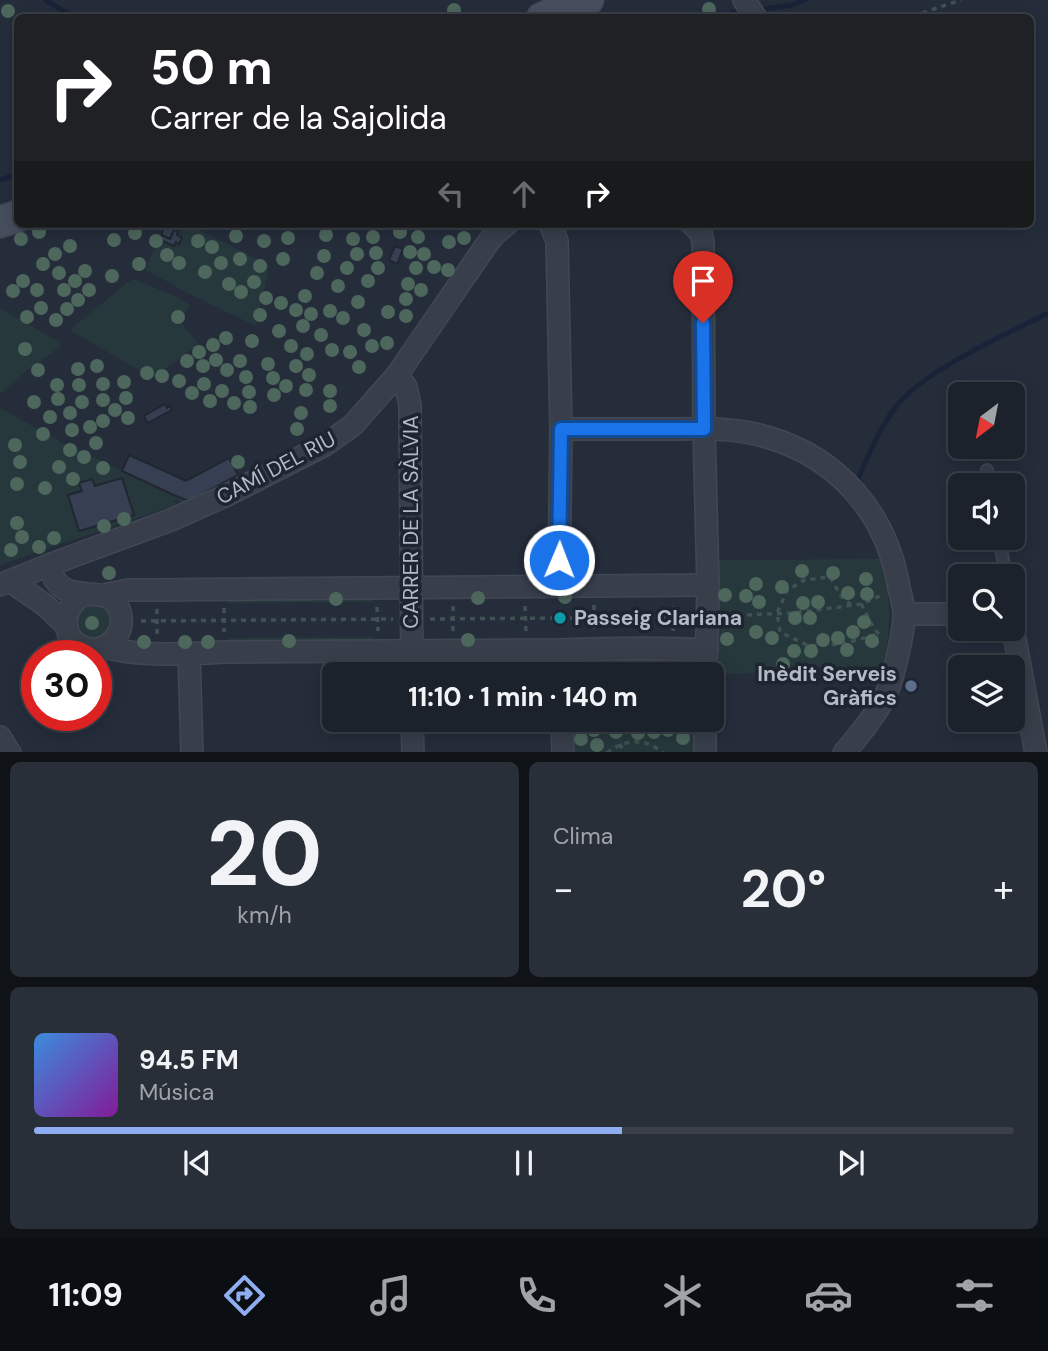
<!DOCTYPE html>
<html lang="es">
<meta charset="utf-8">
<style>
body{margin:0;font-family:"DM Sans",sans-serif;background:#292f38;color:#f1f3f6;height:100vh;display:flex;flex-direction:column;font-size:26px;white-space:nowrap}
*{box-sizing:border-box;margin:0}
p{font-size:23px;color:#a0a4a9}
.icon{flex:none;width:38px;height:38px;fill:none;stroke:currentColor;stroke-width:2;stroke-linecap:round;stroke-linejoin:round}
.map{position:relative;height:752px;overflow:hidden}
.panel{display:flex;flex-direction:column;gap:10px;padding:10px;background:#0f1318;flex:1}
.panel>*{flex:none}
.banner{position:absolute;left:14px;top:14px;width:1020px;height:214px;border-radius:10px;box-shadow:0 4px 18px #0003,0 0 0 2px #3a3f48;background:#202124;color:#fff;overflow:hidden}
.needle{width:46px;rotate:212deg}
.controls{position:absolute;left:948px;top:382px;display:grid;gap:14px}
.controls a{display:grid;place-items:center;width:77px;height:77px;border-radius:10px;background:#1c222c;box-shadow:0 4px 18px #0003,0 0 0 2px #3a3f48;font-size:35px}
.speed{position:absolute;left:21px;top:640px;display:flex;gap:14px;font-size:35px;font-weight:700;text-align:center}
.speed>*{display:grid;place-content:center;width:91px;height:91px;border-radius:50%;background:#1c222c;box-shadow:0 4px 18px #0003,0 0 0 2px #3a3f48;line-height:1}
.speed .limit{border:10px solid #d22;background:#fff;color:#111}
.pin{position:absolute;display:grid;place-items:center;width:60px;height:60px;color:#fff;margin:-72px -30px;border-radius:50% 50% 50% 0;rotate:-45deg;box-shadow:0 0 7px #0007}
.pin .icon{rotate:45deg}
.me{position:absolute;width:77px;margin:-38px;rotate:1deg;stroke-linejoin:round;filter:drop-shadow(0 0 5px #0008)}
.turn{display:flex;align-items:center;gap:24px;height:147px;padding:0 21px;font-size:32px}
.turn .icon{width:91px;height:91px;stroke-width:2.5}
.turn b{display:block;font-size:49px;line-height:60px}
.lanes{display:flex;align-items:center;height:66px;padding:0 21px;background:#0003;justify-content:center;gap:35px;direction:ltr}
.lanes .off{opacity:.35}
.big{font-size:52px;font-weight:700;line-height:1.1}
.panel .tile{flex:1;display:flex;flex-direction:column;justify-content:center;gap:10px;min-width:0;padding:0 24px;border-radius:10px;background:#292f38}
.panel .dial{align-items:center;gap:0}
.dial b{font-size:91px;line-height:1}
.song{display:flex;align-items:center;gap:21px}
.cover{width:84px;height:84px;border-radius:10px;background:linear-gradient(135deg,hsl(210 70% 55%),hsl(290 70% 35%))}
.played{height:7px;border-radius:4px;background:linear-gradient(90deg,#8faef1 60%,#3a3f48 60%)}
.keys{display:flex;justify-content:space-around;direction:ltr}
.heat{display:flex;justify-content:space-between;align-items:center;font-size:38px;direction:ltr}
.panel .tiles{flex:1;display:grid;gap:10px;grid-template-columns:1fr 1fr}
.tile:last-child{grid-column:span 2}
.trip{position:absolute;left:322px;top:662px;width:402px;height:70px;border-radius:10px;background:#1c222c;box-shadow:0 4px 18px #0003,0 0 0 2px #3a3f48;font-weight:700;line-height:70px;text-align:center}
.menu{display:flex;height:112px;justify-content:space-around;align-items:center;background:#0b0e12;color:#a0a4a9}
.menu .icon{width:49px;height:49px}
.menu .selected{color:#8faef1}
.menu b{font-size:32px;color:#f1f3f6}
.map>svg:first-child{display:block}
.green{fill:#27383c;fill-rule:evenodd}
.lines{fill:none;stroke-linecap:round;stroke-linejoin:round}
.stream{stroke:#192338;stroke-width:5}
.building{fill:#374052;stroke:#202632;stroke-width:2}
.lane-casing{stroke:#414854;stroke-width:14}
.street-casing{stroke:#414854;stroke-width:24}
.secondary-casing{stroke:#414854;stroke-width:33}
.path{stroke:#405154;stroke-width:3.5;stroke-dasharray:5 5;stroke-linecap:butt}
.lane{stroke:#383f4b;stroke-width:10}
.street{stroke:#383f4b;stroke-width:21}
.secondary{stroke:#474e5e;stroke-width:30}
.tree{fill:#4d675d}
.route-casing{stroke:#114b97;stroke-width:18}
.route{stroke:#1a73e8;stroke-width:12}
.culture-dot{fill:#0f9aa8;stroke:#1e2430;stroke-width:2.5}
.service-dot{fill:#5c6f8a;stroke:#1e2430;stroke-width:2.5}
.labels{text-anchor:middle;stroke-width:7;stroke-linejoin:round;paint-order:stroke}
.street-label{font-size:21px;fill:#b4bac7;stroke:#1e2430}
.poi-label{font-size:21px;font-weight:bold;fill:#b4bac7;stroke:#1e2430;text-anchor:start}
</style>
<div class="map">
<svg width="1048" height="753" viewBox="0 0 1048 753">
<rect width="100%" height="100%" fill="#252d3b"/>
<g class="green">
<path d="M187,224L269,265L256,326L186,292L146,270L148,261L160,240L174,246L176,242L179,243L182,238L177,235Z"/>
<path d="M134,279L177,297L190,305L182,318L181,323L198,343L196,346L152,378L70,330L128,282Z"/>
<path d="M0,308L59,342L61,346L20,376L0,394Z"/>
<path d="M0,408L61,442L176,496L189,501L179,504L178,499L174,500L175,505L0,565ZM122,478L134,515L80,531L68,496L82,491L79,484L95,486Z"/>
<path d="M881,559C891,597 893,632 881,670L719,674L718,560Z"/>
<path d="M372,594V602L228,603V595Z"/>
<path d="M86,603L105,606L112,617L111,630L96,641L78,635L74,617Z"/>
<path d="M373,637V645L229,646V638Z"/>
<path d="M679,658L691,664L696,674H573L577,664L588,659L667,660Z"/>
<path d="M573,719H696L697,752H573Z"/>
</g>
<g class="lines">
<g class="stream">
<path d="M45,0L76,18"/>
<path d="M758,10L792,5L805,0"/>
<path d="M705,18L743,11"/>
<path d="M0,180L18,174"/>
<path d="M858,479C868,456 878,432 892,412C917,373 1002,337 1044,315L1048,314"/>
</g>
</g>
<g class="building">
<path d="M166,224H177L179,226L177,231L174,230L170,239L161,235Z"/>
<path d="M174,230L178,231L177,235L182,238L179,244L176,242L174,246L160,240L162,235L170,239Z"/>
<path d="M395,246L403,249L397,264L389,260Z"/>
<path d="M165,404L167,408L170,406L172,410L148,423L144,416Z"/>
<path d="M129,455L186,481L229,458L238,475L189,501L176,496L122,471Z"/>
<path d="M122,478L134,515L79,531L68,495L82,491L79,483L92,479L95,486Z"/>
</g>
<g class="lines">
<defs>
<g id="lane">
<path d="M987,470L990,485"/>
<path d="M999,537L1006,576"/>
</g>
<g id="street">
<path d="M744,0L756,18"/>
<path d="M550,224L557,241L561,429L559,586"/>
<path d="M692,224L701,233L703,243L704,429L708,585L706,674"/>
<path d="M397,375L406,387L410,405L412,674"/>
<path d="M561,429C596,429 631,429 667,429C700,429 735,427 767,437C839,458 887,514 899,588C901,596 904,606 904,614C904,633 894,674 887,692C876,715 860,734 844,753"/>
<path d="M49,565C51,574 55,582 63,588C82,601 116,583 121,617C122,625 120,632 115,638C111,644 104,648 97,649C65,652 53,611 85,594"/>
<path d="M10,581L45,605L65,624"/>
<path d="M0,585L49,565L171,520L227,495L325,445L353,425L397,375L487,244L495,234L507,224"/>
<path d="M103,595L129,590H157L708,585"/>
<path d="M904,614H961"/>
<path d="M1010,628L1015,639L1036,753"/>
<path d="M104,647C138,657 190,654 225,652L561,650C610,648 659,647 707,650"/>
<path d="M561,650V674"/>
<path d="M189,654L192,753"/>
<path d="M412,719L413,753"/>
<path d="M562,719L563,753"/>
<path d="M0,737L10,753"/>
<path d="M705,753V719"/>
</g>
<g id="secondary">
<path d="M542,18L588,0"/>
<path d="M0,222L18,216"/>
</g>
</defs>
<use href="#lane" class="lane-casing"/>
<use href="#street" class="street-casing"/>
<use href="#secondary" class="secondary-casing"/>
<g class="path">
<path d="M903,18L919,14L961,0"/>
<path d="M861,604C867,614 871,626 879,634"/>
<path d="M594,605V629"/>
<path d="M851,605L841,596L830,577L804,580L787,591L777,613L780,632L809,646L842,644L879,634"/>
<path d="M453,606V633"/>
<path d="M525,606L526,633"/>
<path d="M377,607L378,631"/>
<path d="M224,608V632"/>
<path d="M157,609V636"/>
<path d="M727,616L790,613L840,607L861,604L882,595"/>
<path d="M430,619L688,617"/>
<path d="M141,621L393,619"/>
<path d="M673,631L674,604"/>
<path d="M679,673L680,672"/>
<path d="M620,744L624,753"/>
<path d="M607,753C625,739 645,737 663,753"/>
</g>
<use href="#lane" class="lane"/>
<use href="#street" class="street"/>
<use href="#secondary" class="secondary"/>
</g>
<g class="tree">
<circle cx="709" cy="9" r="7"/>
<circle cx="454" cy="10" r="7"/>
<circle cx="8" cy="11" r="7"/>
<circle cx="39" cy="232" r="7"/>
<circle cx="400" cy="232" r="7"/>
<circle cx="135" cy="233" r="7"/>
<circle cx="326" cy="235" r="7"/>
<circle cx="236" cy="236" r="7"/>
<circle cx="373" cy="237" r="7"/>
<circle cx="418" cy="237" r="7"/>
<circle cx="288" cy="238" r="7"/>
<circle cx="464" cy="238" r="7"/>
<circle cx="21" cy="239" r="7"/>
<circle cx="353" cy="239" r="7"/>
<circle cx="114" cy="240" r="7"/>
<circle cx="156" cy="241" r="7"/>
<circle cx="198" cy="241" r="7"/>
<circle cx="264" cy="241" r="7"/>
<circle cx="449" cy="242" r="7"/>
<circle cx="70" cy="246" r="7"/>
<circle cx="212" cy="247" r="7"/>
<circle cx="410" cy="252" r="7"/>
<circle cx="376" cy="253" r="7"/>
<circle cx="55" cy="254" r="7"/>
<circle cx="357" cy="254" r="7"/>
<circle cx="424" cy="254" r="7"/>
<circle cx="167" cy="255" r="7"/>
<circle cx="324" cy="256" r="7"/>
<circle cx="240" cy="259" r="7"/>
<circle cx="283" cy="259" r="7"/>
<circle cx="179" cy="263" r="7"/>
<circle cx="221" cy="263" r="7"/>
<circle cx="43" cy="264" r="7"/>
<circle cx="139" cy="264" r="7"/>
<circle cx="260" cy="266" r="7"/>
<circle cx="434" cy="267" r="7"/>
<circle cx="347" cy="268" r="7"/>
<circle cx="378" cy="268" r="7"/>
<circle cx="416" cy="268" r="7"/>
<circle cx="448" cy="270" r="7"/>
<circle cx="85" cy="271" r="7"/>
<circle cx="205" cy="272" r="7"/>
<circle cx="59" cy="273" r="7"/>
<circle cx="317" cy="273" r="7"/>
<circle cx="112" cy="276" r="7"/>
<circle cx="23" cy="281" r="7"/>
<circle cx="75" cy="281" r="7"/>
<circle cx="368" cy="281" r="7"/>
<circle cx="254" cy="282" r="7"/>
<circle cx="229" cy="284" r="7"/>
<circle cx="408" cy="284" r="7"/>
<circle cx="338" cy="286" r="7"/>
<circle cx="37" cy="290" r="7"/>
<circle cx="64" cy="290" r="7"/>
<circle cx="89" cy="290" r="7"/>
<circle cx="421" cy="290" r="7"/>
<circle cx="13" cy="291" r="7"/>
<circle cx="241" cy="292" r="7"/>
<circle cx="305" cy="296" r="7"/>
<circle cx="266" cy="298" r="7"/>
<circle cx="406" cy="299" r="7"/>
<circle cx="78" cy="300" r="7"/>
<circle cx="358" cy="302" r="7"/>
<circle cx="281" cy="303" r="7"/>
<circle cx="41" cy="308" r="7"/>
<circle cx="67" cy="309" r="7"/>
<circle cx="296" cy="310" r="7"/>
<circle cx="330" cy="311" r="7"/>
<circle cx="388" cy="312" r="7"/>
<circle cx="311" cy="314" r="7"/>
<circle cx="260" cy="315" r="7"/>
<circle cx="406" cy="316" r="7"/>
<circle cx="27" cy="317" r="7"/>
<circle cx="178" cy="317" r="7"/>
<circle cx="343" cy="318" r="7"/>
<circle cx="56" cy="320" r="7"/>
<circle cx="303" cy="326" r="7"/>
<circle cx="364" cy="330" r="7"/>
<circle cx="279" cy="331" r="7"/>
<circle cx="321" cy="335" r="7"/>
<circle cx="226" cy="338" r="7"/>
<circle cx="252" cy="341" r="7"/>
<circle cx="387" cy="343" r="7"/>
<circle cx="213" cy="345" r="7"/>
<circle cx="291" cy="346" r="7"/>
<circle cx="372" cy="346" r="7"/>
<circle cx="25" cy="349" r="7"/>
<circle cx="332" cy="350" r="7"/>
<circle cx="199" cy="352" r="7"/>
<circle cx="350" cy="352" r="7"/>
<circle cx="307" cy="354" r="7"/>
<circle cx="216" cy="360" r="7"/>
<circle cx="187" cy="361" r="7"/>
<circle cx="240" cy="361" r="7"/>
<circle cx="268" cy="364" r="7"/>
<circle cx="97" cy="366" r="7"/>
<circle cx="203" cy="366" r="7"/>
<circle cx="296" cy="366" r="7"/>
<circle cx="359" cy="367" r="7"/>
<circle cx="78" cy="369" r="7"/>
<circle cx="38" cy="370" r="7"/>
<circle cx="227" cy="370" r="7"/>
<circle cx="147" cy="373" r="7"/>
<circle cx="309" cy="375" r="7"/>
<circle cx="162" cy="376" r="7"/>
<circle cx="246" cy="377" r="7"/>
<circle cx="273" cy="378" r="7"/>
<circle cx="179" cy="381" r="7"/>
<circle cx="124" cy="382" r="7"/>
<circle cx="103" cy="384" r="7"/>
<circle cx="204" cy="384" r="7"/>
<circle cx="57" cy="385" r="7"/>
<circle cx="79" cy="385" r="7"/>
<circle cx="286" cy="386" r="7"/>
<circle cx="306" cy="390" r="7"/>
<circle cx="222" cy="391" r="7"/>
<circle cx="330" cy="391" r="7"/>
<circle cx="249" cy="392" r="7"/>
<circle cx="192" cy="393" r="7"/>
<circle cx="274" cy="395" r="7"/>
<circle cx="126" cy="398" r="7"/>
<circle cx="58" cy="399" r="7"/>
<circle cx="103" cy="400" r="7"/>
<circle cx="210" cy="401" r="7"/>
<circle cx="34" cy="402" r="7"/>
<circle cx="82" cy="402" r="7"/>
<circle cx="234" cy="403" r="7"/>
<circle cx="330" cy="406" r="7"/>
<circle cx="250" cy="407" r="7"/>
<circle cx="115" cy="410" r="7"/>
<circle cx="70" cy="413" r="7"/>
<circle cx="301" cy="413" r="7"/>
<circle cx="50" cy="417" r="7"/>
<circle cx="128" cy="418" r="7"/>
<circle cx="103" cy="421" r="7"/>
<circle cx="90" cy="427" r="7"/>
<circle cx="297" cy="429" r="7"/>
<circle cx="72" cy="430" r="7"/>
<circle cx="43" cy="434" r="7"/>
<circle cx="96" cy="443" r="7"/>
<circle cx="15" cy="445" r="7"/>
<circle cx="70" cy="450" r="7"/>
<circle cx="84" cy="457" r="7"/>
<circle cx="20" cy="462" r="7"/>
<circle cx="238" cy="462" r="7"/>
<circle cx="59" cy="467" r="7"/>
<circle cx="103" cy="468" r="7"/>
<circle cx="73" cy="479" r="7"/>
<circle cx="17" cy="484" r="7"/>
<circle cx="45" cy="488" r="7"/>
<circle cx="124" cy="519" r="7"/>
<circle cx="17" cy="523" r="7"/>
<circle cx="104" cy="526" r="7"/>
<circle cx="22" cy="537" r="7"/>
<circle cx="54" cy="538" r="7"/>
<circle cx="39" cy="547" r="7"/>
<circle cx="11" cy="550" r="7"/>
<circle cx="802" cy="571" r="7"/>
<circle cx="109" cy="573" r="7"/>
<circle cx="833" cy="573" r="7"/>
<circle cx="866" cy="579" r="7"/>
<circle cx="756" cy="584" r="7"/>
<circle cx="782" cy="587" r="7"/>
<circle cx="848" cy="593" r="7"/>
<circle cx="867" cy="594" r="7"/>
<circle cx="725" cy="595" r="7"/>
<circle cx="746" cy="596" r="7"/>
<circle cx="565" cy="597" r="7"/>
<circle cx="478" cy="598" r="7"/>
<circle cx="336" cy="599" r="7"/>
<circle cx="759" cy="602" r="7"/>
<circle cx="818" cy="602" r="7"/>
<circle cx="803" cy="603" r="7"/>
<circle cx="795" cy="618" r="7"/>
<circle cx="810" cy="618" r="7"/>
<circle cx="864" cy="622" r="7"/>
<circle cx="92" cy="623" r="7"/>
<circle cx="756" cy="632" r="7"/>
<circle cx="853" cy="632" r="7"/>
<circle cx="772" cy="638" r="7"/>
<circle cx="838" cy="638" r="7"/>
<circle cx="727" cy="639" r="7"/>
<circle cx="468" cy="640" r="7"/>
<circle cx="823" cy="640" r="7"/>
<circle cx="289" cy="641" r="7"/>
<circle cx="872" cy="641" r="7"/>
<circle cx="144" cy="642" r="7"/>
<circle cx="185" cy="642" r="7"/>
<circle cx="208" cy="642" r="7"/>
<circle cx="847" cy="650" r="7"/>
<circle cx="794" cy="651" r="7"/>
<circle cx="811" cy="651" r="7"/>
<circle cx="783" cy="664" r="7"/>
<circle cx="594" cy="730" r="7"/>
<circle cx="668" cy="730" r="7"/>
<circle cx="616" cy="732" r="7"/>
<circle cx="654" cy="732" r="7"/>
<circle cx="638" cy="733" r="7"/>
<circle cx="683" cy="738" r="7"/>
<circle cx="581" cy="739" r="7"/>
<circle cx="597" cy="745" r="7"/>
</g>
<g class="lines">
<defs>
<path id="route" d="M559,560L561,429H704L703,323"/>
</defs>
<use href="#route" class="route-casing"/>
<use href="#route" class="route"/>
</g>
<circle class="culture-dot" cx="560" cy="618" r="7"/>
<circle class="service-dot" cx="911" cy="686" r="7"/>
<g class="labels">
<g class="street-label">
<text transform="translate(276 468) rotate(-28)" y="7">CAMÍ DEL RIU</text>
<text transform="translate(411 522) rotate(-90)" y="7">CARRER DE LA SÀLVIA</text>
</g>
<g class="poi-label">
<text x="574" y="625">Passeig Clariana</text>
<text x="897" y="681" text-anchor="end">Inèdit Serveis<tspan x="897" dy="24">Gràfics</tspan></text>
</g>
</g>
</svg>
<div class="controls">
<a><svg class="needle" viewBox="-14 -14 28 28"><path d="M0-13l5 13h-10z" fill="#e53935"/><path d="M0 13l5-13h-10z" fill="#a0a4a9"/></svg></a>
<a><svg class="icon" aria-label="sound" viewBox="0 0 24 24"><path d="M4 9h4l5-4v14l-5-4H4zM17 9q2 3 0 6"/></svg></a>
<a><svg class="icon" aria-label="search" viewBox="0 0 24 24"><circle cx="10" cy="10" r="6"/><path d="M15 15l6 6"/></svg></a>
<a><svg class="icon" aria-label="layers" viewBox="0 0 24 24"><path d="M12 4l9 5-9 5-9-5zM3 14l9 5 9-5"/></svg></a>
</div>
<div class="speed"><div class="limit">30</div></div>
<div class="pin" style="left:703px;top:323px;background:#d93025"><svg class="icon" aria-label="arrive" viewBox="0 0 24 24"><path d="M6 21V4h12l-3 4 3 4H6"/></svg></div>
<svg class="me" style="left:559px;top:560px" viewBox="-20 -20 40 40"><circle r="17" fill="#1a73e8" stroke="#fff" stroke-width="3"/><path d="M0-11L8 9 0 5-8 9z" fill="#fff"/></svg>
<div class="trip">11:10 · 1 min · 140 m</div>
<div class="banner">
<div class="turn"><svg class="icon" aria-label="right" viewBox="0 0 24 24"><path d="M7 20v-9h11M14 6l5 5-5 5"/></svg><div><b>50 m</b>Carrer de la Sajolida</div></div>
<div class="lanes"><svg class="icon off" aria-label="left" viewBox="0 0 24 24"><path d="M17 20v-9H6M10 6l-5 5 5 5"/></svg><svg class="icon off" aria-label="ahead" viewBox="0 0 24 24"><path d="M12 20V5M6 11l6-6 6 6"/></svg><svg class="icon" aria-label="right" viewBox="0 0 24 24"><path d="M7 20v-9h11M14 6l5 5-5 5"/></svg></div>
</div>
</div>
<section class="panel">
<div class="tiles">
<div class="tile dial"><b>20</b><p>km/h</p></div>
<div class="tile"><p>Clima</p>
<div class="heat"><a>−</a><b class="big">20°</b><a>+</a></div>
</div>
<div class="tile">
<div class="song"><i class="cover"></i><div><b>94.5 FM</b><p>Música</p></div></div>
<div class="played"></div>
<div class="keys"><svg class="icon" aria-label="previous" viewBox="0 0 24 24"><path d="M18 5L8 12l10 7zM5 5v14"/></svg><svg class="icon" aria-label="pause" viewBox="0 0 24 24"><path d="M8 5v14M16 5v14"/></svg><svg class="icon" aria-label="next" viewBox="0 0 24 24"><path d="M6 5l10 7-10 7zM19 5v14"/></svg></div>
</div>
</div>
</section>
<nav class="menu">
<b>11:09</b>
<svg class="icon selected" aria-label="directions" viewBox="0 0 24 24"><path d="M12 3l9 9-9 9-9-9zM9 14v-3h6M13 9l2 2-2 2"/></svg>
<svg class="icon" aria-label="music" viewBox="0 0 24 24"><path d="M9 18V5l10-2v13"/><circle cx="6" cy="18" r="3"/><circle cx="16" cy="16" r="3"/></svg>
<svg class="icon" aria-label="phone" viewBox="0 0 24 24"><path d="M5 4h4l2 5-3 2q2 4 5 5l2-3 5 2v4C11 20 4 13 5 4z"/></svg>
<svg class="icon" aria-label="climate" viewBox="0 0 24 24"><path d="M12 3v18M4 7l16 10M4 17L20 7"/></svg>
<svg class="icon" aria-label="car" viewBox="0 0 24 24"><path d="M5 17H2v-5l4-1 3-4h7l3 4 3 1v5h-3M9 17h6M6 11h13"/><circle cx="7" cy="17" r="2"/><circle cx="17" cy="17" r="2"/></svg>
<svg class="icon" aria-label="filters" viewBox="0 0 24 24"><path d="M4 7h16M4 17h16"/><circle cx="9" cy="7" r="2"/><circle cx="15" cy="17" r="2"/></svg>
</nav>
